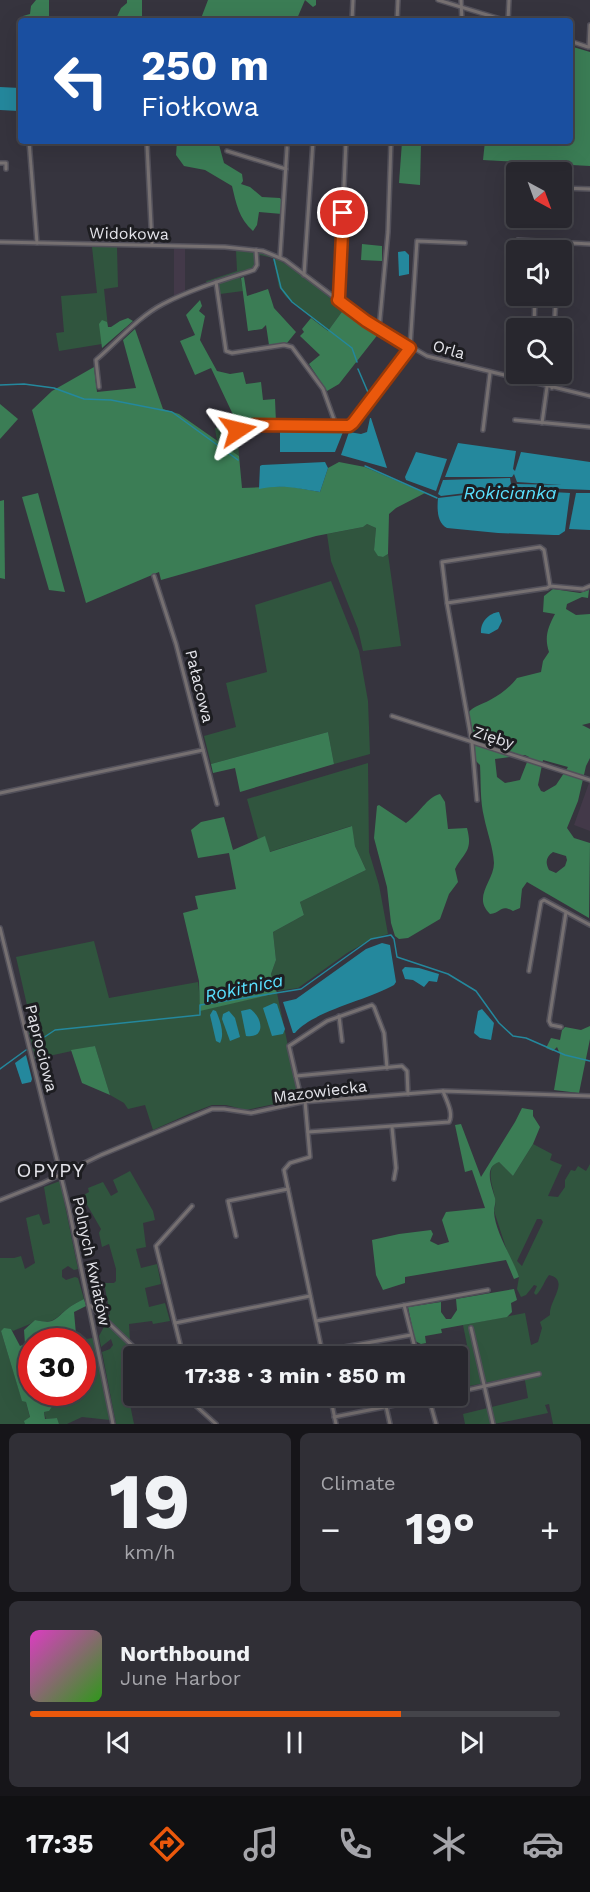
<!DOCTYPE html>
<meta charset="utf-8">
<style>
body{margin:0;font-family:"Work Sans",sans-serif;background:#302f36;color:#f1f3f6;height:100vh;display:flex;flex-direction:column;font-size:22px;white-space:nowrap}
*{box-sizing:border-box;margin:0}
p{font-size:20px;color:#a5a5aa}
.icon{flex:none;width:33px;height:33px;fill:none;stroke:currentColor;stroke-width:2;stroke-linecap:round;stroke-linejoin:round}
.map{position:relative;height:1424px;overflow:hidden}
.panel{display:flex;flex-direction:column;gap:9px;padding:9px;background:#161519;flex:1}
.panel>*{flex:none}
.banner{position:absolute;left:18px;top:18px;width:555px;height:126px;border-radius:6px;box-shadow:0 6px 24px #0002,0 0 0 2px #44444a;background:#1a4fa0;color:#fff;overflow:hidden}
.needle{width:39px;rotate:139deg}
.controls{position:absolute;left:506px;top:162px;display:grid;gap:12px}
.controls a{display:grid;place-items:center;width:66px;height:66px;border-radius:6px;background:#28272e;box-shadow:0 6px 24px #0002,0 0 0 2px #44444a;font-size:30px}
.speed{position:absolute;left:18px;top:1328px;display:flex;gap:12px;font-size:30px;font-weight:700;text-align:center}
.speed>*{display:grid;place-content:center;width:78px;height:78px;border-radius:50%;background:#28272e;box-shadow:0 6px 24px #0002,0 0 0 2px #44444a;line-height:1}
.speed .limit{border:9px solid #d22;background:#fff;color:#111}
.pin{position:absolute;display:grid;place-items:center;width:51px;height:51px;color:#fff;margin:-26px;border:3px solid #fff;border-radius:50%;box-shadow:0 2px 6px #0007}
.me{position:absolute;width:66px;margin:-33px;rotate:80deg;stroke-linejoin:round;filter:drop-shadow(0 0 4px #0008)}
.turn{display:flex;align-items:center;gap:21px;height:126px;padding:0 24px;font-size:27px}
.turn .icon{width:78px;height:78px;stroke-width:2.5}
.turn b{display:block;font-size:42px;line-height:51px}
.big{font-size:45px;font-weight:700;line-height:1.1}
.panel .widget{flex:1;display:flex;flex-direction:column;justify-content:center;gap:9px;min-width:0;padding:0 21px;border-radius:9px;background:#302f36}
.panel .dial{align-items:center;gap:0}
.dial b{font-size:78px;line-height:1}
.song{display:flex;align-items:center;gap:18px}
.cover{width:72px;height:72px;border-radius:9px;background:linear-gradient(135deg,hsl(310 70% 55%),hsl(110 70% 35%))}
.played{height:6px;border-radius:3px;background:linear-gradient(90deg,#ea580c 70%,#44444a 70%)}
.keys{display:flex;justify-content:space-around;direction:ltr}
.heat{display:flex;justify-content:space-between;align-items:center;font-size:33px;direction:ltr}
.panel .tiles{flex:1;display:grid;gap:9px;grid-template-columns:1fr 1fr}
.widget:last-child{grid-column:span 2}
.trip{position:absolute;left:123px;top:1346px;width:345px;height:60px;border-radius:6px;background:#28272e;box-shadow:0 6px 24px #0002,0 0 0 2px #44444a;font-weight:700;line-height:60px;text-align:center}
.dock{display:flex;height:96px;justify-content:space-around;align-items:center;background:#101012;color:#a5a5aa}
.dock .icon{width:42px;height:42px}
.dock .on{color:#ea580c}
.dock b{font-size:27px;color:#f1f3f6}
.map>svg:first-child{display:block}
.industrial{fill:#433949}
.green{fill:#30553e;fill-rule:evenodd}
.forest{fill:#3b7d55;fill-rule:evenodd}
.water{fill:#24889d}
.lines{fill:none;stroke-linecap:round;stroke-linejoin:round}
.stream{stroke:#24889d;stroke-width:1.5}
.minor-casing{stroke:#52505a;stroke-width:6}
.minor{stroke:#767071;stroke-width:3}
.route-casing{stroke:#983908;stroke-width:15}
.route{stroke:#ea580c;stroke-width:10}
.labels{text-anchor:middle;stroke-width:6;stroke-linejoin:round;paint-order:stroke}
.street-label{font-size:16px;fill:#e4e4ea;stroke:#1d1d21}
.water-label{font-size:18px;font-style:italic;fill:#5ae1ff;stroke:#1d1d21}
.quarter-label{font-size:20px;letter-spacing:1.5px;fill:#e4e4ea;stroke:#1d1d21}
</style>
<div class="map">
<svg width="590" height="1424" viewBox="0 0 590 1424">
<rect width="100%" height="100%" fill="#36343e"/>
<g class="industrial">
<path d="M174,249H185V291L174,296Z"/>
<path d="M589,783H590V831L574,825Z"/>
</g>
<g class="green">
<path d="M92,247H117L118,287L104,289L109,337L102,344L59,351L56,333L64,332L61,296L97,293Z"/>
<path d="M236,250L254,252L257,264L255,268L207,283L206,281L210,280L237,271Z"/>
<path d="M257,253C283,254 323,293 344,309L328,331L286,297L279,287L273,258L260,255L258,257Z"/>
<path d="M240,276L243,291L220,294L219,285L221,282Z"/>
<path d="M232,425H236L237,428L239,456L217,441L215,428H232Z"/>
<path d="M367,524L376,528L374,550L379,556L383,557L388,554L401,646L363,651L358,629L331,561L327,534L363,527Z"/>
<path d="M331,581L359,651L368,701L370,754L334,764L328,732L211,764L204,736L236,727L226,683L267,672L255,605Z"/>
<path d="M368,763L369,852L379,885L388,934L372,939L347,953L298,988L278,991L271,974L276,960L273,932L304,915L300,902L366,870L355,846L351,826L269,852L265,837L258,839L247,799Z"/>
<path d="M94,941L109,998L198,982L201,1010L277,993L299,1099L246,1110L226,1105H212L189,1114L153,1130L145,1105L128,1109L124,1103L110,1095L95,1046L35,1059L28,1030L32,1027L16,957Z"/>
<path d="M533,1144L552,1154L550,1160L562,1165L548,1196L558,1197L565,1187V1180L571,1170L575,1171L578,1166L586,1171L590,1164V1424H553L549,1404L545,1405L548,1413L494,1424H465L463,1414L528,1398L524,1375L465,1387L454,1348L467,1345L463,1325L525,1313L531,1345L538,1342L542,1328L540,1322L550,1315C548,1302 571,1280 549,1275C544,1281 542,1290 536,1295L534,1293L537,1286L534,1285L526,1295L521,1297L517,1289L519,1277L508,1254L494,1211C500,1195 483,1177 495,1162H499L513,1176ZM537,1219H541L543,1222L522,1266L517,1261Z"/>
<path d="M130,1171L153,1211L155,1220L143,1223L146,1247L136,1249L141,1268L157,1264L161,1284L145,1288L149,1307L165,1303L170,1321L153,1324L152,1321L129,1324L130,1341L107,1317L110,1314L104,1283H114L116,1281V1269L109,1244L102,1247L99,1233L101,1229L82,1196L89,1192L88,1188L103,1182L111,1196L118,1192L113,1180Z"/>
<path d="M60,1181L78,1269L74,1270L68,1266L62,1270V1277L66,1280L75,1277L78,1278L84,1299C78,1302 72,1305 66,1310C53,1320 54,1324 35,1320L30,1324L13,1331L11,1329L1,1331L22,1400L26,1402L30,1418L25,1421V1424H0V1258H14L21,1256L25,1269L35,1263L26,1218L39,1214L43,1225L50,1223L44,1187Z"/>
<path d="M106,1323L139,1356H134L133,1373L128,1374L131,1384L126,1385L134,1424H116L102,1352L110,1349L113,1345L111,1339L101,1347L99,1336Z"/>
<path d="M67,1331L72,1337L76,1334L79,1340L93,1338L110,1420L82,1417L67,1424H59L57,1418L46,1419L44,1412L49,1411L47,1392H82V1341H53Z"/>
<path d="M187,1395H236L238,1400L200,1407Z"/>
</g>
<g class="forest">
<path d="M36,0H49V19L59,21H24L23,16L30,14L31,6Z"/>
<path d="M127,0H142V21H115L121,8L127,3Z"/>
<path d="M208,0H316V5L313,7L305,0L296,21H200Z"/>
<path d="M570,46L590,52V166L483,160L485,141H570Z"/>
<path d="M177,141H218L224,163L242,174L243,181L241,184L250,187L262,197L280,198L283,203L282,214L259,212L257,225L253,231C239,219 236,203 232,186L205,170L184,166L176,155Z"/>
<path d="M402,142L421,144L420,185L399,183Z"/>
<path d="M362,244L382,246V261L361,260Z"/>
<path d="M244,277L247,296L268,289L274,308L296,332L287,343L269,345L266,325L262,329L248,331L241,278Z"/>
<path d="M200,300L202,306L199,311L205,316L200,340L217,371L230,374L243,372L246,384L261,382L263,400L275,399L276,423L255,422L237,428L236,421L211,368L195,375L180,341L195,335L186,315Z"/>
<path d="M344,309L379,333L339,384L327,391L309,364L320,355L300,336L304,332L302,329L311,318L328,331Z"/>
<path d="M128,318L133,321L102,348L99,324L102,320L107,322L108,327H111L120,321Z"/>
<path d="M135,329L163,409L179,414L239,456L242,488L288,486L320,492L328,468L339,462L365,467L425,493L396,508L389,514L388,554L383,557L378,556L374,550L376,528L367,524L363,527L316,536L161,580L159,572L86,603L32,410L52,391L94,367L97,392L136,388L123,340Z"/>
<path d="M0,404L18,419L0,439Z"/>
<path d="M38,493L65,592L49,590L22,497Z"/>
<path d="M4,500L5,579L0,578V501Z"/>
<path d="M553,589L580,593L589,590L588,598L582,597L567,604L566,609L576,615L590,614V723L582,725L590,729V758L586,766L578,801L567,828L574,838L590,843L589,918L527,882L522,889L520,908L513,911C500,904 502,913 490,914C472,897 494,881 494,863C493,847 487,832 484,817C480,801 481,782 480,765L476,761L468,713C475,705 481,705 490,700C501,694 509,688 517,678L541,672L543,661L549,652C544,637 548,627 555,614L543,612L544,596ZM525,755L529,757L520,780L505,783L497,777L495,759ZM543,760L568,767L556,785L544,792L541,791L538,785ZM553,852L566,856L567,860L565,866L556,873L549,870C545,862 546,857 553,852Z"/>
<path d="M328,732L334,764L240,792L235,768L213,773L211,764Z"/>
<path d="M440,794L445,802L448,829L467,828C473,851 465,851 455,869L458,882L449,894L440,919L408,938L399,939L395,936L391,923L387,887L374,838L377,806L379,805L406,823C419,814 427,797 440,794Z"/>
<path d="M224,817L233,850L265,836L270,852L352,826L355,846L366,870L300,902L304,915L273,932L276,960L271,974L277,993L200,1011L199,981L183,913L198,909L195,896L236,889L229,853L198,858L191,830L201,822Z"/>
<path d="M590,1026V1039L579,1093L554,1090L560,1054L557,1047L553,1051L546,1048L551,1038L560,1040L562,1030L565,1027L581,1030Z"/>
<path d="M95,1046L110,1095L82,1083L71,1050Z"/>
<path d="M522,1108L533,1110V1116L540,1127L533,1144L513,1176L499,1162C483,1167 492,1187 495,1198C496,1204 494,1207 494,1212C495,1232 513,1259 519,1277L514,1279L506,1260L405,1277V1283L383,1290L376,1275L372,1240L399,1234L431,1230L433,1234L430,1241L438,1245L449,1242L442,1220L446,1212L485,1208L472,1170L465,1172L455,1125L461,1124L481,1177L515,1122Z"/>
<path d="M514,1289L517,1300L511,1303L512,1312L507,1317L441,1329L442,1333L425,1336L426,1343L421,1344L415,1341L408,1307L441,1302V1312L446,1319H451L457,1310L456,1299Z"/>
<path d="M84,1299L86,1306L74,1312L76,1334L72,1337L66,1331L61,1334L59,1339L53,1341H32V1392H47L48,1394L53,1395V1405L49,1411L44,1412L45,1419L57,1418L59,1424H25L24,1421L30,1417L26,1402L22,1401L1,1331L4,1328L11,1329L20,1346L25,1344L24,1330L35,1320C54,1324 53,1321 66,1310C72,1305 78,1302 84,1299Z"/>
</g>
<g class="water">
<path d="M0,87L20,88L19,111L0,110Z"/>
<path d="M405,251L409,255V274L399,276L398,252Z"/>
<path d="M370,418H371L387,468L341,455L349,432L361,434L367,432Z"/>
<path d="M282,428L340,429L343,432L335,452H280V432Z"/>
<path d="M458,443L516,451L513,469L515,471L521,452L590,462V490L515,487L516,484L562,485L517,482L514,474L512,477H445Z"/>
<path d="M416,452L447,459L436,491L406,480L405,477Z"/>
<path d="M325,462L328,468L320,492C298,488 281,484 259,489L260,466L262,465Z"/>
<path d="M510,478L511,484L507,488L441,496L438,494L443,480Z"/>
<path d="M506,490L511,496L517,490L570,493L565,531L559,535H554L498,533L447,528C437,523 437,509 438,498Z"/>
<path d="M576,493H590V530L569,529Z"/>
<path d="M499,612L502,621L498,629L489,634L481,633C480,622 489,613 499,612Z"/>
<path d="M382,943L390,945L396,982L394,985C368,1000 313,1011 295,1033H293L283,1002L296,999L366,949Z"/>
<path d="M405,967L419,968L439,974L437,982L429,981L424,987L413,980L405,979L402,970Z"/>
<path d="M274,1003L277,1004L285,1029L283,1034L272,1036L263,1008Z"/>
<path d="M250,1009C262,1016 267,1039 246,1036L241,1011Z"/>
<path d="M482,1009L494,1023L491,1040L480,1038L474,1033L478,1011Z"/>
<path d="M213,1010L216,1011C220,1020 225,1034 220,1043L216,1041L210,1015Z"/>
<path d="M229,1011L235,1018L240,1037L230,1041L222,1019L223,1014Z"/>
<path d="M26,1055L32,1079L31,1082L22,1084L15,1063Z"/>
</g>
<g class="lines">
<g class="stream">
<path d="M274,259L281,288L292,302L352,348L357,362"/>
<path d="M358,369L370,397"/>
<path d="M0,385L24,384L54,388L84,399L111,400L172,412L238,460"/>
<path d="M365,466L437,498"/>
<path d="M31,1046L55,1030L200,1015V1005L301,989L371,939L391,935L394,939L397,957L448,974L476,991L499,1023L513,1036L526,1038L565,1055L590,1061"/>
<path d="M0,1069L26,1050"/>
</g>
<defs>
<g id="minor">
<path d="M438,0L507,21"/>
<path d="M461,0L462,21"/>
<path d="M352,21L353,0"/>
<path d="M397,21L398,0"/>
<path d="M508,21L509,0"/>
<path d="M570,41L588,47"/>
<path d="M589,47L590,25"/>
<path d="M29,141L37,243"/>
<path d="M147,145L152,245"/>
<path d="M227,151L286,169"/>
<path d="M0,163H6V169"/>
<path d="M561,188L590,189"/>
<path d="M518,240L590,244"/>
<path d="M0,242L225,247L263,251L285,260L359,316L427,356L590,396"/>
<path d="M280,257L287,148"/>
<path d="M304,275L313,141"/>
<path d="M216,282L226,351L232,353L284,345L292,347L323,389L336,425"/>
<path d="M337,300L339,297L346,141"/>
<path d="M534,328L535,296"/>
<path d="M554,328L556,298"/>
<path d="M379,329L388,232L391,141"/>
<path d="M99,387L96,360C117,342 138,317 163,304C192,289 223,280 254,270L257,265L256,250"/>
<path d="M552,388L553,374"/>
<path d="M515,420L590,427"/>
<path d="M542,423L547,387"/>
<path d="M238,430L254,425L349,426L353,423L410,348L417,241L465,243"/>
<path d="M483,430L490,373"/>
<path d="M154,576L176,644L217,804"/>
<path d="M550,586L544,550L540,547L442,562L447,603L547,588L550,586L583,589L590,586"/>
<path d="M447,603L472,743L477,800"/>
<path d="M392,716L590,780"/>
<path d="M0,793L203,750"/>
<path d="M0,928L69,1209L113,1424"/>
<path d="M529,971L541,902L544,900L590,925"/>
<path d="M339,1016L342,1041"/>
<path d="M561,1027L551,1025L549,1021L566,912"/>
<path d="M296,1076L402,1066L407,1071L408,1094"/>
<path d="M305,1101L310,1157L290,1163L284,1170L323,1356"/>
<path d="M302,1102L289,1046L327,1021L372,1005L374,1007L384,1033L387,1068"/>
<path d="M392,1127L396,1168L394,1179"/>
<path d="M308,1132L449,1122C454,1113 446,1100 443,1091"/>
<path d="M0,1200L43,1183L101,1155L212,1109H224L251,1113L302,1102L443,1091L590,1096"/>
<path d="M236,1236L228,1201L288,1189"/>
<path d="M90,1305L143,1356"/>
<path d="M404,1305L417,1356"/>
<path d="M316,1321L488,1290"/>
<path d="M175,1323L310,1296"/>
<path d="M471,1328L493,1424"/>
<path d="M322,1351L411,1335"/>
<path d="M183,1356L156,1246L192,1206"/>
<path d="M245,1356L266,1352"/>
<path d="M458,1392L539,1374"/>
<path d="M184,1395L216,1424"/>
<path d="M330,1395L336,1424"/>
<path d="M428,1395L436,1424"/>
<path d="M386,1406L390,1424"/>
<path d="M334,1417L445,1395"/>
</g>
</defs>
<use href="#minor" class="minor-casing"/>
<use href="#minor" class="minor"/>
</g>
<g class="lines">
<defs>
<path id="route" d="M238,430L254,425L349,426L353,423L410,348L366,321L338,300L339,297L343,213"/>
</defs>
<use href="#route" class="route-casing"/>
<use href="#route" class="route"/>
</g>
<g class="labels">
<g class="street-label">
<text transform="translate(129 233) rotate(1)" y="6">Widokowa</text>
<text transform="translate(449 349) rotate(16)" y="6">Orla</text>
<text transform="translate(200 686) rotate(76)" y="6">Pałacowa</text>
<text transform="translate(494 737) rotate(18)" y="6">Zięby</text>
<text transform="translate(42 1048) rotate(76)" y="6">Paprociowa</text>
<text transform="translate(320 1091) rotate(-7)" y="6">Mazowiecka</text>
<text transform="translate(92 1261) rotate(78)" y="6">Polnych Kwiatów</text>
</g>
<g class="water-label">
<text x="510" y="499">Rokicianka</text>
<text transform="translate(244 988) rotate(-12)" y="6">Rokitnica</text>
</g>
<g class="quarter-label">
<text x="51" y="1177">OPYPY</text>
</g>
</g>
</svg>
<div class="controls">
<a><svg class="needle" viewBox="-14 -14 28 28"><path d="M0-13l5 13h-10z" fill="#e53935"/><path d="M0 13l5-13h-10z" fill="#a5a5aa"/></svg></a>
<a><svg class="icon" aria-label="sound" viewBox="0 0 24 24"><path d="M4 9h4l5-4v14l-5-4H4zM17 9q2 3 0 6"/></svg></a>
<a><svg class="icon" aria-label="search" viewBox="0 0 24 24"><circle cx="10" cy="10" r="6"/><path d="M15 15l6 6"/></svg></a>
</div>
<div class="speed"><div class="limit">30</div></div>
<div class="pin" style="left:343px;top:213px;background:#d93025"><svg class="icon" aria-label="arrive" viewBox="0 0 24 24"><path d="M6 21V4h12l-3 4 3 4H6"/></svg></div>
<svg class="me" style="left:238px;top:430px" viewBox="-20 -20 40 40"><path d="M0-17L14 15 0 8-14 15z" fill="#ea580c" stroke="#fff" stroke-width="4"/></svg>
<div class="trip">17:38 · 3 min · 850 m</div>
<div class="banner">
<div class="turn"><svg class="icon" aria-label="left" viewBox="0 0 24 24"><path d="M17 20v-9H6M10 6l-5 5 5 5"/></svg><div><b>250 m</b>Fiołkowa</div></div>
</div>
</div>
<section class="panel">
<div class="tiles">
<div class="widget dial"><b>19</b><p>km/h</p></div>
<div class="widget"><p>Climate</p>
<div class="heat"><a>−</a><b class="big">19°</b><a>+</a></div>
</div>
<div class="widget">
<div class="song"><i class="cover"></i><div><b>Northbound</b><p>June Harbor</p></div></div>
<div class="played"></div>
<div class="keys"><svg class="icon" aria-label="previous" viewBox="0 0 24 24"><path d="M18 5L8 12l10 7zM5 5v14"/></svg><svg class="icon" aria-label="pause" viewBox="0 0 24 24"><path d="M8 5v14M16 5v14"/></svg><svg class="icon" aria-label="next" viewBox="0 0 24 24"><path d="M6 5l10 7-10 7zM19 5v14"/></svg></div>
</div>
</div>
</section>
<nav class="dock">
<b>17:35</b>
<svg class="icon on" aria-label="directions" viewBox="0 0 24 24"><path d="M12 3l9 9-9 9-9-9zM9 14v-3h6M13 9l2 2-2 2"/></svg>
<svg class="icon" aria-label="music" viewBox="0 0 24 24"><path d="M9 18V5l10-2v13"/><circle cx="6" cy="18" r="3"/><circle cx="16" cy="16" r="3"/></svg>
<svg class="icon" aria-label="phone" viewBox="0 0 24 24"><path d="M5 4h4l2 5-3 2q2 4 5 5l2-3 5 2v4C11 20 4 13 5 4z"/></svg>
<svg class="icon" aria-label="climate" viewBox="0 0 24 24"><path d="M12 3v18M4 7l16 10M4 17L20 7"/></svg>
<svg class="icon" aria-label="car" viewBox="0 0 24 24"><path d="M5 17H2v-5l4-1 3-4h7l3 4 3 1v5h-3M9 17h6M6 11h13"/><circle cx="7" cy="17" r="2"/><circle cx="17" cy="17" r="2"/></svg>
</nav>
